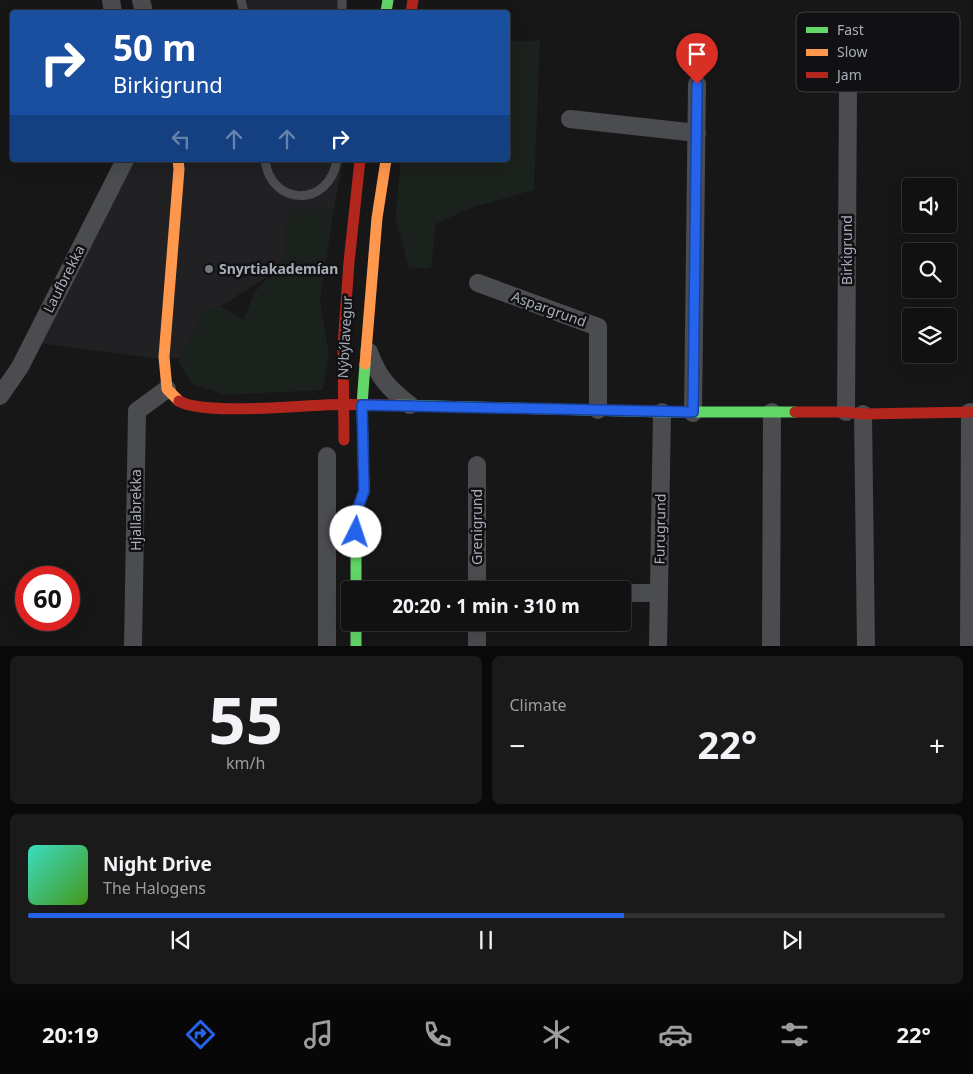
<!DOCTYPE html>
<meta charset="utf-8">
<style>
body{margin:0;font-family:"Noto Sans",sans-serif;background:#1a1a1a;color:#f1f3f6;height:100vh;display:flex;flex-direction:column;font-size:19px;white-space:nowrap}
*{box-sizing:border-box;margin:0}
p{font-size:16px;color:#9c9d9f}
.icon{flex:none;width:28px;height:28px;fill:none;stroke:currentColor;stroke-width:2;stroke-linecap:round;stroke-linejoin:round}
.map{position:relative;height:646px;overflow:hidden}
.side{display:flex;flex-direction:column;gap:10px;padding:10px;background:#090909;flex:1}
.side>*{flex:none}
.hud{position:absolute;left:10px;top:10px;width:500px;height:152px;border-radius:5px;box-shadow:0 5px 20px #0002,0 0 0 1px #303131;background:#1a4fa0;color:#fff;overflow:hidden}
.controls{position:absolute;left:902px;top:178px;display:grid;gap:10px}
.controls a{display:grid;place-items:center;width:55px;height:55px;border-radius:5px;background:#111;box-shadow:0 5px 20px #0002,0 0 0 1px #303131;font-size:25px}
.speed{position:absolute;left:15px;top:566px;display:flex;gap:10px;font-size:25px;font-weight:700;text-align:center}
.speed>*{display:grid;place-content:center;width:65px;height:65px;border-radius:50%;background:#111;box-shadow:0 5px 20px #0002,0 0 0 1px #303131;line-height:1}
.speed .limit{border:8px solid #d22;background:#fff;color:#111}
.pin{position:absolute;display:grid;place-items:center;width:42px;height:42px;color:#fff;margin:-51px -21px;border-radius:50% 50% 50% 0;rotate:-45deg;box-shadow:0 0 5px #0007}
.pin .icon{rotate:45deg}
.me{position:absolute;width:55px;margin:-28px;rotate:4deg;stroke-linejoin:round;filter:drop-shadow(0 0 4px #0008)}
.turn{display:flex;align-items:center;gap:18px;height:105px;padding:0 20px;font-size:22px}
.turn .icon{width:65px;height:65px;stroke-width:2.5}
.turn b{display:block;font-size:35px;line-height:42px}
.lanes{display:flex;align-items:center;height:48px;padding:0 20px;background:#0003;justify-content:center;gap:25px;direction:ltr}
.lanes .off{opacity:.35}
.big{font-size:38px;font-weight:700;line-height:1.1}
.side .tile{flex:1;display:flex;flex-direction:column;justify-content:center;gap:8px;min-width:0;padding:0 18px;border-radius:8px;background:#1a1a1a}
.side .dial{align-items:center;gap:0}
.dial b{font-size:65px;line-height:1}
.song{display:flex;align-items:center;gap:15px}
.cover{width:60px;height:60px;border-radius:8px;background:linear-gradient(135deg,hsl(170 70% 55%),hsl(100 70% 35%))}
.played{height:5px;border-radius:2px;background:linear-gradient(90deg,#2563eb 65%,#303131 65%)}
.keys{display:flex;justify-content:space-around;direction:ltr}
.heat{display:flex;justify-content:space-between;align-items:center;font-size:28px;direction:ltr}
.side .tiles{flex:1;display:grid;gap:10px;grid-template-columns:1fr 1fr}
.tile:last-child{grid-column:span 2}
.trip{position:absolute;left:341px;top:581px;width:290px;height:50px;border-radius:5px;background:#111;box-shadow:0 5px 20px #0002,0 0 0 1px #303131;font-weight:700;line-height:50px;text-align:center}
.menu{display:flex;height:80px;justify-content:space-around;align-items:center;background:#070707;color:#9c9d9f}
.menu .icon{width:35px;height:35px}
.menu .on{color:#2563eb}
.menu b{font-size:22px;color:#f1f3f6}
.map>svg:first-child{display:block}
.built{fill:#212124}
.green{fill:#1b211c}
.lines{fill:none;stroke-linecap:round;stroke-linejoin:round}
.lane{stroke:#4b4c50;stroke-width:9}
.street{stroke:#4b4c50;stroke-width:18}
.fast{stroke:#63d668;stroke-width:11}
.slow{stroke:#ff974d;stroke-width:11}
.jam{stroke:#b3261e;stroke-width:11}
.route-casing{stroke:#184099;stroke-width:12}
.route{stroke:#2563eb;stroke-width:9}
.poi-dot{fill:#757880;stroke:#111113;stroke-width:2}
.labels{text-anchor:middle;stroke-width:5;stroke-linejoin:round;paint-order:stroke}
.street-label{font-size:14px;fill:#a8adb8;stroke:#111113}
.poi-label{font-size:14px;font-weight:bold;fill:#a8adb8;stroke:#111113;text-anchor:start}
.key{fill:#111113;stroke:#3e4045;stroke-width:1}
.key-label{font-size:14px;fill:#a8adb8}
</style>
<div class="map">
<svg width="973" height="647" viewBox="0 0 973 647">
<rect width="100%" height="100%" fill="#171717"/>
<g class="built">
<path d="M236,0H347V12H239Z"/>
<path d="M149,160H343L334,209L290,210L281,272L267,277L221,306L203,312L189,359L152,358L39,343L126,165Z"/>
</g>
<g class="green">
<path d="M508,41H540L534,190L470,208L436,224L431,268L409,269L395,217L401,160H508Z"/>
<path d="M334,209L320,300L329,354L323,390L226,395L192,384L178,362L203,312L221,306L244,320C252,296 256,282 281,272L289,210Z"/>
</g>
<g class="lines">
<g class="lane">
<path d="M241,0L244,12"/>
<path d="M342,12V0"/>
<path d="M265,160C271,207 329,208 337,160"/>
</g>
<g class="street">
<path d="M111,0L113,12"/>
<path d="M141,0L144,12"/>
<path d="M570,119L697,133"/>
<path d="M478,283L598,327V410"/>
<path d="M369,352C378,377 389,389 410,405"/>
<path d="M0,396L20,367L125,160"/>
<path d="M846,412L848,87"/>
<path d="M693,413L697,84"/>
<path d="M863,414L866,647"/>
<path d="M327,456V647"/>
<path d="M477,465V590"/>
<path d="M622,593H659"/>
<path d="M133,647L137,411L167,389"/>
<path d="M477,647V622"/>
<path d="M658,647L662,412"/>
<path d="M771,647L772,412"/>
<path d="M969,647L970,412"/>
</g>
<g class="fast">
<path d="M386,12L388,0"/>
<path d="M397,405L662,412H795"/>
<path d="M356,590V513L364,491L362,405L365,364"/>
<path d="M356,622V647"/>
</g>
<g class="slow">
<path d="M178,160L179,169L164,357L167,389L179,401"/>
<path d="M365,364L377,218L386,160"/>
</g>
<g class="jam">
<path d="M411,12L413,0"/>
<path d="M179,401C201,415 294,406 324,405C348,404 372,405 397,405"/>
<path d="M795,412H846L863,414L973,412"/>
<path d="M344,440L343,347L349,262L360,160"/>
</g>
</g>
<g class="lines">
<defs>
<path id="route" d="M356,532V513L364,491L362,405L693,412L697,84"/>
</defs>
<use href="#route" class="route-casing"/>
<use href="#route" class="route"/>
</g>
<circle class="poi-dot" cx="209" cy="269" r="5"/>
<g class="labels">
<g class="street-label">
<text transform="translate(847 250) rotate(-90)" y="5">Birkigrund</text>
<text transform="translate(64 279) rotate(-63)" y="5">Laufbrekka</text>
<text transform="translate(549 309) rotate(20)" y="5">Aspargrund</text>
<text transform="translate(345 337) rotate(-87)" y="5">Nýbýlavegur</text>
<text transform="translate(136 510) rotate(-90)" y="5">Hjallabrekka</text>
<text transform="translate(477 527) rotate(-90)" y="5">Grenigrund</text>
<text transform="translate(660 529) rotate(-89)" y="5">Furugrund</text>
</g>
<g class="poi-label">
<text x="219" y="274">Snyrtiakademían</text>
</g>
</g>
<rect x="796" y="12" width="164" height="80" rx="8" class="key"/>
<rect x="806" y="27" width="22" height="6" fill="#63d668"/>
<rect x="806" y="49" width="22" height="7" fill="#ff974d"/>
<rect x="806" y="72" width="22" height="6" fill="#b3261e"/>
<g class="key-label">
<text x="837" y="35">Fast</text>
<text x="837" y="57">Slow</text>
<text x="837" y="80">Jam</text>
</g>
</svg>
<div class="controls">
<a><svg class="icon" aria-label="sound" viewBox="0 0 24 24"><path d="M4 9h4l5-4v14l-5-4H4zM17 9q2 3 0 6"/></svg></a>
<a><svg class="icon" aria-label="search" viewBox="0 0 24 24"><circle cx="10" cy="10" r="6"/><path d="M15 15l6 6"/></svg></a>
<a><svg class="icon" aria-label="layers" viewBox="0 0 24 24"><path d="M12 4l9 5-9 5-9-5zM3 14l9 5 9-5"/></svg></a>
</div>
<div class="speed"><div class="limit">60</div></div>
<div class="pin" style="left:697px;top:84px;background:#d93025"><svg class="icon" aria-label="arrive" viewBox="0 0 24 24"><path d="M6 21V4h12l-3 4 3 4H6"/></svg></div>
<svg class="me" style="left:356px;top:532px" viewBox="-20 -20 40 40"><circle r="19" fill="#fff"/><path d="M0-13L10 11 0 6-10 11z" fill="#2563eb"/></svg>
<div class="trip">20:20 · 1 min · 310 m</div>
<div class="hud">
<div class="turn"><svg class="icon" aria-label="right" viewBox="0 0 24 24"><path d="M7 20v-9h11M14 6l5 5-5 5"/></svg><div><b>50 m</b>Birkigrund</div></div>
<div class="lanes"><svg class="icon off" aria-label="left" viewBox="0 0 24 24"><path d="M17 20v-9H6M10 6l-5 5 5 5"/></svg><svg class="icon off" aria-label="ahead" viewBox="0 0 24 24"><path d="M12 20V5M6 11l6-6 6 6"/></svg><svg class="icon off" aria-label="ahead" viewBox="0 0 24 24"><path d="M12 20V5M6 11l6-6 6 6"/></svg><svg class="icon" aria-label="right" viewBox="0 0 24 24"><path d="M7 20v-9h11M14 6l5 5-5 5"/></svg></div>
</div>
</div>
<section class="side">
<div class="tiles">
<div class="tile dial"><b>55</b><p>km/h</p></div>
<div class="tile"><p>Climate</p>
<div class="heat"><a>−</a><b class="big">22°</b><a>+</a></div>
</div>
<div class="tile">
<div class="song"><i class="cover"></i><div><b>Night Drive</b><p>The Halogens</p></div></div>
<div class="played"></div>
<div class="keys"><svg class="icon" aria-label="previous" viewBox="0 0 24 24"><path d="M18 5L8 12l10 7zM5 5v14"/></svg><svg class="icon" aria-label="pause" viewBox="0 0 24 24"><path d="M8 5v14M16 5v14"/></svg><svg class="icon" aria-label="next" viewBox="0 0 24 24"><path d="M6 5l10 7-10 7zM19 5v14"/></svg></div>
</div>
</div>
</section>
<nav class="menu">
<b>20:19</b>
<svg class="icon on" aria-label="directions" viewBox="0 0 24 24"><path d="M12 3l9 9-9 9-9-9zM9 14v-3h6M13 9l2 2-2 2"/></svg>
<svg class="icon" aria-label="music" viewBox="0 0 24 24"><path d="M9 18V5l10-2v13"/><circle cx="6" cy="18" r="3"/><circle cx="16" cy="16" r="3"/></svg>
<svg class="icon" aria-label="phone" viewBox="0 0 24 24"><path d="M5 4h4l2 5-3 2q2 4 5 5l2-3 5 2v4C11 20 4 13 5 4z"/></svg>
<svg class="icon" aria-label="climate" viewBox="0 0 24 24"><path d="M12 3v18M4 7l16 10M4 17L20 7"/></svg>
<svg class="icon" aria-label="car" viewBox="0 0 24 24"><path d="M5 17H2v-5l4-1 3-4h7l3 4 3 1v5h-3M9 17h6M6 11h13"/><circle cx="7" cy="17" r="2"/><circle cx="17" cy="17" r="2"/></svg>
<svg class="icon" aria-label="filters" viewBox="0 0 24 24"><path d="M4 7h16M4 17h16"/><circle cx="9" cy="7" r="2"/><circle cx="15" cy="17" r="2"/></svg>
<b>22°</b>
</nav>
